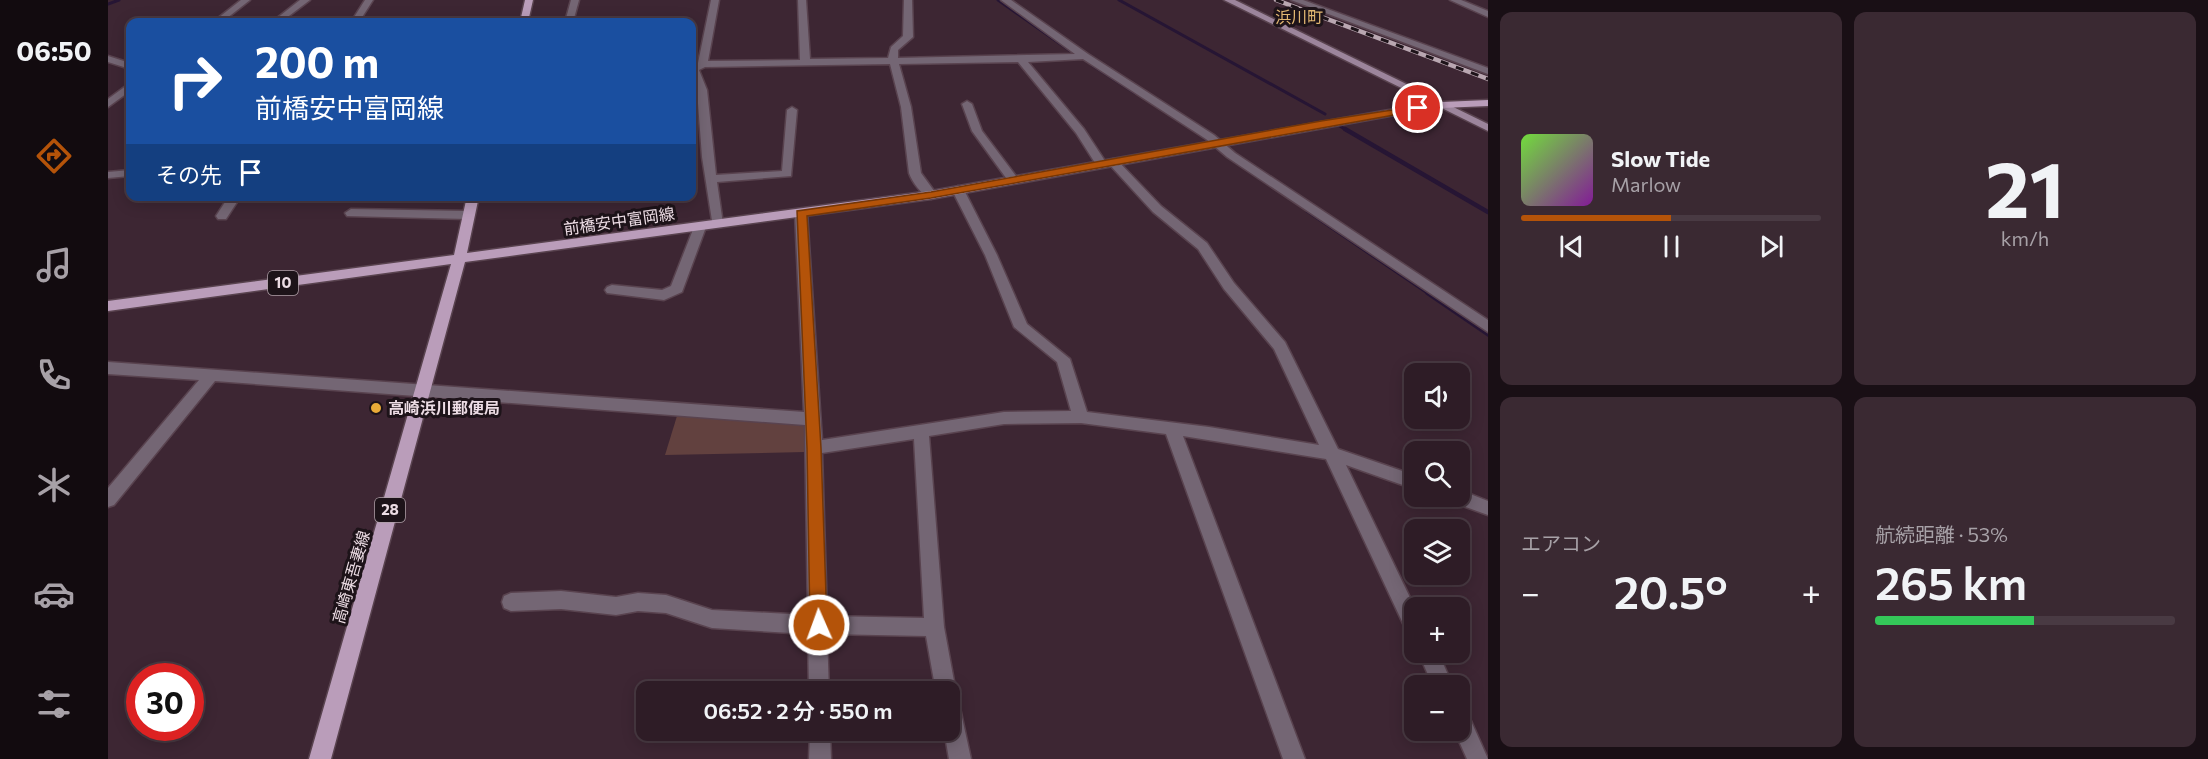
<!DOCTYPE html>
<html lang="ja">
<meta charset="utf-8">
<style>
body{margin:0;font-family:Commissioner,"Noto Sans JP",sans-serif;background:#3a2932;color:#f1f3f6;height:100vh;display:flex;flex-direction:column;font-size:22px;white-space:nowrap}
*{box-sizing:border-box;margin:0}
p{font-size:20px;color:#a7a1a7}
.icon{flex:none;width:33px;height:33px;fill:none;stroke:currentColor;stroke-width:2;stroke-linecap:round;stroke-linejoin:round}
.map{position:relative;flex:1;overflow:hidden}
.sheet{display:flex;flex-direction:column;gap:12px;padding:12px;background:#190f15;width:720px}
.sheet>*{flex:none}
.guide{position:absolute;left:18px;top:18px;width:570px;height:183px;border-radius:12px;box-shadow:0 3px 15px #0003,0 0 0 2px #493a43;background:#1a4fa0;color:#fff;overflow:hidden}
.tools{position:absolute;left:1296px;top:363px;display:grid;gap:12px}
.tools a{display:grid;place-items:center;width:66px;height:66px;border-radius:12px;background:#2e1c26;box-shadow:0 3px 15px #0003,0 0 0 2px #493a43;font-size:30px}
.speed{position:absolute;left:18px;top:663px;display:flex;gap:12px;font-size:30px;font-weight:700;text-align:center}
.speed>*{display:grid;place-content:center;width:78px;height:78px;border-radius:50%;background:#2e1c26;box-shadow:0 3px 15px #0003,0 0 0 2px #493a43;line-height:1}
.speed .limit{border:9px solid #d22;background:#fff;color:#111}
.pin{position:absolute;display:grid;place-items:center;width:51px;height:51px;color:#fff;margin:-26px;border:3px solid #fff;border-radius:50%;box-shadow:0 2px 6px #0007}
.me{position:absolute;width:66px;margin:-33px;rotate:358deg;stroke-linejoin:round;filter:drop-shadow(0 0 4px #0008)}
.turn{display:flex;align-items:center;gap:21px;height:126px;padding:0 30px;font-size:27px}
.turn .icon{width:78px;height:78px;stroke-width:2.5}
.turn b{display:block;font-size:42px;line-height:51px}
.then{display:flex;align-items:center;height:57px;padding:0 30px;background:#0003;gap:12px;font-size:22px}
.big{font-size:45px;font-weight:600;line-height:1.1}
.sheet .widget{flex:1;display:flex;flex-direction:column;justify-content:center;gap:9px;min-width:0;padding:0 21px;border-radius:12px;background:#3a2932}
.sheet .dial{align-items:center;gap:0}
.dial b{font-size:78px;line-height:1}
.song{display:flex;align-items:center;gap:18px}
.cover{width:72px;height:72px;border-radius:9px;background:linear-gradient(135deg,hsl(100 70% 55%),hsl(290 70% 35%))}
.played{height:6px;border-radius:3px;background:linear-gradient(90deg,#b45309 50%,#493a43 50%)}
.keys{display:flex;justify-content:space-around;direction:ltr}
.heat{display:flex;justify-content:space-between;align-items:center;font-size:33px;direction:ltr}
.charge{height:9px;border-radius:4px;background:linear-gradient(90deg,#34c759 53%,#493a43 0)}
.sheet .tiles{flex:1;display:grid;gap:12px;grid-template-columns:repeat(2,1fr)}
.trip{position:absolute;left:528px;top:681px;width:324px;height:60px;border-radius:12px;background:#2e1c26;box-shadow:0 3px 15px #0003,0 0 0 2px #493a43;font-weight:600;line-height:60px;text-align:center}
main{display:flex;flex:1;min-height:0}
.menu{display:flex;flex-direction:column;width:108px;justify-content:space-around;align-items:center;background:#120b0f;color:#a7a1a7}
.menu .icon{width:42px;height:42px}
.menu .active{color:#b45309}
.menu b{font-size:27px;color:#f1f3f6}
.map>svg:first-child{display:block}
.green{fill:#62413f}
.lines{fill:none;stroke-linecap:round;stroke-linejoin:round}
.stream-far2{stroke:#261534;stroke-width:3}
.stream-far1{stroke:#261534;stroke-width:4.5}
.stream{stroke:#261534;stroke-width:5}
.street-casing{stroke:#59434f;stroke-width:3}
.secondary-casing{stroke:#59434f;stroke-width:3}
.primary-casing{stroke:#59434f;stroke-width:3}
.street{fill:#746674;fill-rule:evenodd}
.secondary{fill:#9c859c;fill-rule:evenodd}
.primary{fill:#ba9dba;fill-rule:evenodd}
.rail-casing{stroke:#b9a7b1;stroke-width:4.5}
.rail{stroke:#1d1319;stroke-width:3;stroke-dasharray:8;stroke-linecap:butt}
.route{fill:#b45309;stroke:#753606;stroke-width:1.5}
.poi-dot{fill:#e9ab38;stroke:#1d1319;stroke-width:2}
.labels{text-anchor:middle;stroke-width:6;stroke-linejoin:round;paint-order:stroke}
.shield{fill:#1d1319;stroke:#afa0a8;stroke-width:1.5}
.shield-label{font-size:15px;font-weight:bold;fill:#eddde5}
.far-quarter-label{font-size:16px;fill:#e2b772;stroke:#1d1319}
.street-label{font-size:16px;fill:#eddde5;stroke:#1d1319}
.poi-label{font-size:16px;font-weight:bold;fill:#eddde5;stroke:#1d1319;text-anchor:start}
</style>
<main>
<nav class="menu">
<b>06:50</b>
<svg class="icon active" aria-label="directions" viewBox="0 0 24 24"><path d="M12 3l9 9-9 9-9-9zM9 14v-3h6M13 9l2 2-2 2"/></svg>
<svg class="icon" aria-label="music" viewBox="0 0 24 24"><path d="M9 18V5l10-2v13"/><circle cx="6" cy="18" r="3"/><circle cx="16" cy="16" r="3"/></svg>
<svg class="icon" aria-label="phone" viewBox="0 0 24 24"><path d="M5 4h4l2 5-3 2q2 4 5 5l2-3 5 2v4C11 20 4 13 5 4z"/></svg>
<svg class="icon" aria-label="climate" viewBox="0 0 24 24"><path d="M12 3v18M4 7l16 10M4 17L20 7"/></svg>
<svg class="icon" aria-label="car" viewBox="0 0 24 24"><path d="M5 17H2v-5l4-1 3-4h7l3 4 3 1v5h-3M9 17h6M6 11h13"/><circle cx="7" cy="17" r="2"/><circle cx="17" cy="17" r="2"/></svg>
<svg class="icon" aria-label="filters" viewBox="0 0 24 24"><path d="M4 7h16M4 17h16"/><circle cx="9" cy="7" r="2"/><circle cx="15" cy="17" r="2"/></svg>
</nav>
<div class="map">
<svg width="1380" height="759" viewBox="0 0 1380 759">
<rect width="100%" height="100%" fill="#3d2633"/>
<path class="green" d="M569,416L696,425L697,452L557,455Z"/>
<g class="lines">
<g class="stream-far2">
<path d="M890,0L964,52"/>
<path d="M1011,0L1217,114"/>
<path d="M0,4L11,0"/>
<path d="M984,65L1027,93"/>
<path d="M1230,125L1240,131"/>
</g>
<g class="stream-far1">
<path d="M1237,129L1380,212"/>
<path d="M1200,211L1322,294"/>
</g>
<path class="stream" d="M1320,293L1380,334"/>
<defs>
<g id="street">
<path d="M133,0H142L114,22H105Z"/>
<path d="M192,0H202L173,22H164Z"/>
<path d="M257,0H265L251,22H243Z"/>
<path d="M463,0H471L465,22H457Z"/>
<path d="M603,0H611L600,61L692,60L690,0H698L702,59L780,58L783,47L795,36L796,0H804L805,37L790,50V58L967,54L893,0H903L980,54L1106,135L1127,153L1380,320V332L1119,157L1098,139L975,59L920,62L976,129L999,164L993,167L989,166L968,133L910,62L791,64L803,107L813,173L829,195L823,199C814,195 804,182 801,173L793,107L782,64L597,67L591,70L599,90L608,175L674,171L679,110L684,107L689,110L683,176L609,182L615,224L613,227H605L594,157L589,90L584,64L590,63Z"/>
<path d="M1183,0H1195L1380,68V74Z"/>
<path d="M1342,0H1353L1380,11V17Z"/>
<path d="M0,56L22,63V69L0,62Z"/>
<path d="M22,83V91L0,107V99Z"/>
<path d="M859,101L864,104L874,131L911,180L909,182H901L864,131L854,104Z"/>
<path d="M1005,159L1009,160L1053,206L1099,243L1126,283L1177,342L1230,449L1306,475V489L1238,465L1307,608L1306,634L1299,632L1218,459L1075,436L1197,759H1175L1058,434L973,423L896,424L821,436L836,627L848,692L845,699L849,701L852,708L863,759H841L836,730H842V692H828L818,636L719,634L721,692H701L700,634L604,628L558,613L530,611L508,615L453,609L403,611L396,608L394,602L396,596L403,593L453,591L508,597L530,593L558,595L604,610L700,615L697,425L107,381L6,505L0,507V488L91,380L0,374V362L696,412L687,213L693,209L699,213L714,440L896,412L963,411L949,362L906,327L877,255L844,190L850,186L856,190L889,255L919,324L962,359L979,412L1101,427L1211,445L1166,349L1116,289L1090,249L1045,212L1001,164L999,162ZM806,439L816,618L719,616L714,453Z"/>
<path d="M22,170V176L0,178V172Z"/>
<path d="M121,196H133L118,219H110L108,216Z"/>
<path d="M243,209L359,211L365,215L359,219L239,216L237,213Z"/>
<path d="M592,223L598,227L574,292L556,300L499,293L497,290L499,287L504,285L554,290L563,286L586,227Z"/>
<path d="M1352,490L1380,501V515L1341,501L1339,496H1352Z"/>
<path d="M1310,652H1330L1345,686H1325Z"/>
<path d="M1352,709L1359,712L1380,759H1359L1346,730H1352Z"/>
<path d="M702,730H722L723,759H701Z"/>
</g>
<path id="secondary" d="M1116,0H1127L1380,124V131Z"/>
<g id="primary">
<path d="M417,0H425L420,22H412Z"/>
<path d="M1380,100V106L1334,108L1287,115L823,199L357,262L223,759H201L343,264L0,311V301L346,255L359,196H371L359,253L823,191L1287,109L1334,102Z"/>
</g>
</defs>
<use href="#street" class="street-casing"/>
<use href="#secondary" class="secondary-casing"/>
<use href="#primary" class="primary-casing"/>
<use href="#street" class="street"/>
<use href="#secondary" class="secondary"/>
<use href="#primary" class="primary"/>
<defs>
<path id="rail" d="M1168,0L1380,79"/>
</defs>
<use href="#rail" class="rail-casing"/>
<use href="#rail" class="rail"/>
</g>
<path class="route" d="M1310,106L1315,108L1314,110L823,198L699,216L713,448L719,625L717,631L711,633L705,631L702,625L699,448L689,211L823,192L1213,121Z"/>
<circle class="poi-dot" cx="268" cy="408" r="6"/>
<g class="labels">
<g class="shield">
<rect x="160" y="271" width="30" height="24" rx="4.5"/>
<rect x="267" y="498" width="30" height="24" rx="4.5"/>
</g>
<g class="shield-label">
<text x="175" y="288">10</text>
<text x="282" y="515">28</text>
</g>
<g class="far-quarter-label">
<text x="1191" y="23">浜川町</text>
</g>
<g class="street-label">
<text transform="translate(511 221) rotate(-8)" y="6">前橋安中富岡線</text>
<text transform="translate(243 577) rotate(-74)" y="6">高崎東吾妻線</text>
</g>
<g class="poi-label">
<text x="280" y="414">高崎浜川郵便局</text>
</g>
</g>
</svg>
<div class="tools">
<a><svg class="icon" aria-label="sound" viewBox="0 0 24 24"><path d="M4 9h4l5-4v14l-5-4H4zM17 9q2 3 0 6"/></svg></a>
<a><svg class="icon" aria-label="search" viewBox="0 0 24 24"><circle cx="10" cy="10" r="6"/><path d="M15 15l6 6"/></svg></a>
<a><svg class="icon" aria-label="layers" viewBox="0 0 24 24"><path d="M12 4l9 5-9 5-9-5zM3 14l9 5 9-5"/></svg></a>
<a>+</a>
<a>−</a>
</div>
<div class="speed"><div class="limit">30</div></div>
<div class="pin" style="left:1310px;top:108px;background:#d93025"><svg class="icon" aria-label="arrive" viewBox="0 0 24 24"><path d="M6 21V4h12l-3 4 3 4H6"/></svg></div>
<svg class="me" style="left:711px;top:625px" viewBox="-20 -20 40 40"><circle r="17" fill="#b45309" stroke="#fff" stroke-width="3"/><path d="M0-11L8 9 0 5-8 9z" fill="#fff"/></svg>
<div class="trip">06:52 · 2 分 · 550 m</div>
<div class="guide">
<div class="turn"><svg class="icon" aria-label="right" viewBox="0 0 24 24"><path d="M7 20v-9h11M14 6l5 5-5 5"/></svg><div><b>200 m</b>前橋安中富岡線</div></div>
<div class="then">その先<svg class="icon" aria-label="arrive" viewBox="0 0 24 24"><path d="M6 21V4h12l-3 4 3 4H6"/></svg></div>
</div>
</div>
<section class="sheet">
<div class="tiles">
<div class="widget">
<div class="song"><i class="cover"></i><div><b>Slow Tide</b><p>Marlow</p></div></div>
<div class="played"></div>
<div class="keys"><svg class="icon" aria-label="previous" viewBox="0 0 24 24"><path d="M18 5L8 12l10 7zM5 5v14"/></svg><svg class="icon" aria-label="pause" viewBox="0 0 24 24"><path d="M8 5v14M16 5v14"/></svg><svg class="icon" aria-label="next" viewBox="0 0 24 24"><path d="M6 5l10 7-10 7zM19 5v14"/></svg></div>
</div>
<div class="widget dial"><b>21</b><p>km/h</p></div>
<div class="widget"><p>エアコン</p>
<div class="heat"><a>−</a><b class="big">20.5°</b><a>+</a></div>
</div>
<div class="widget"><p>航続距離 · 53%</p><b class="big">265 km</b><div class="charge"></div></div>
</div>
</section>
</main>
